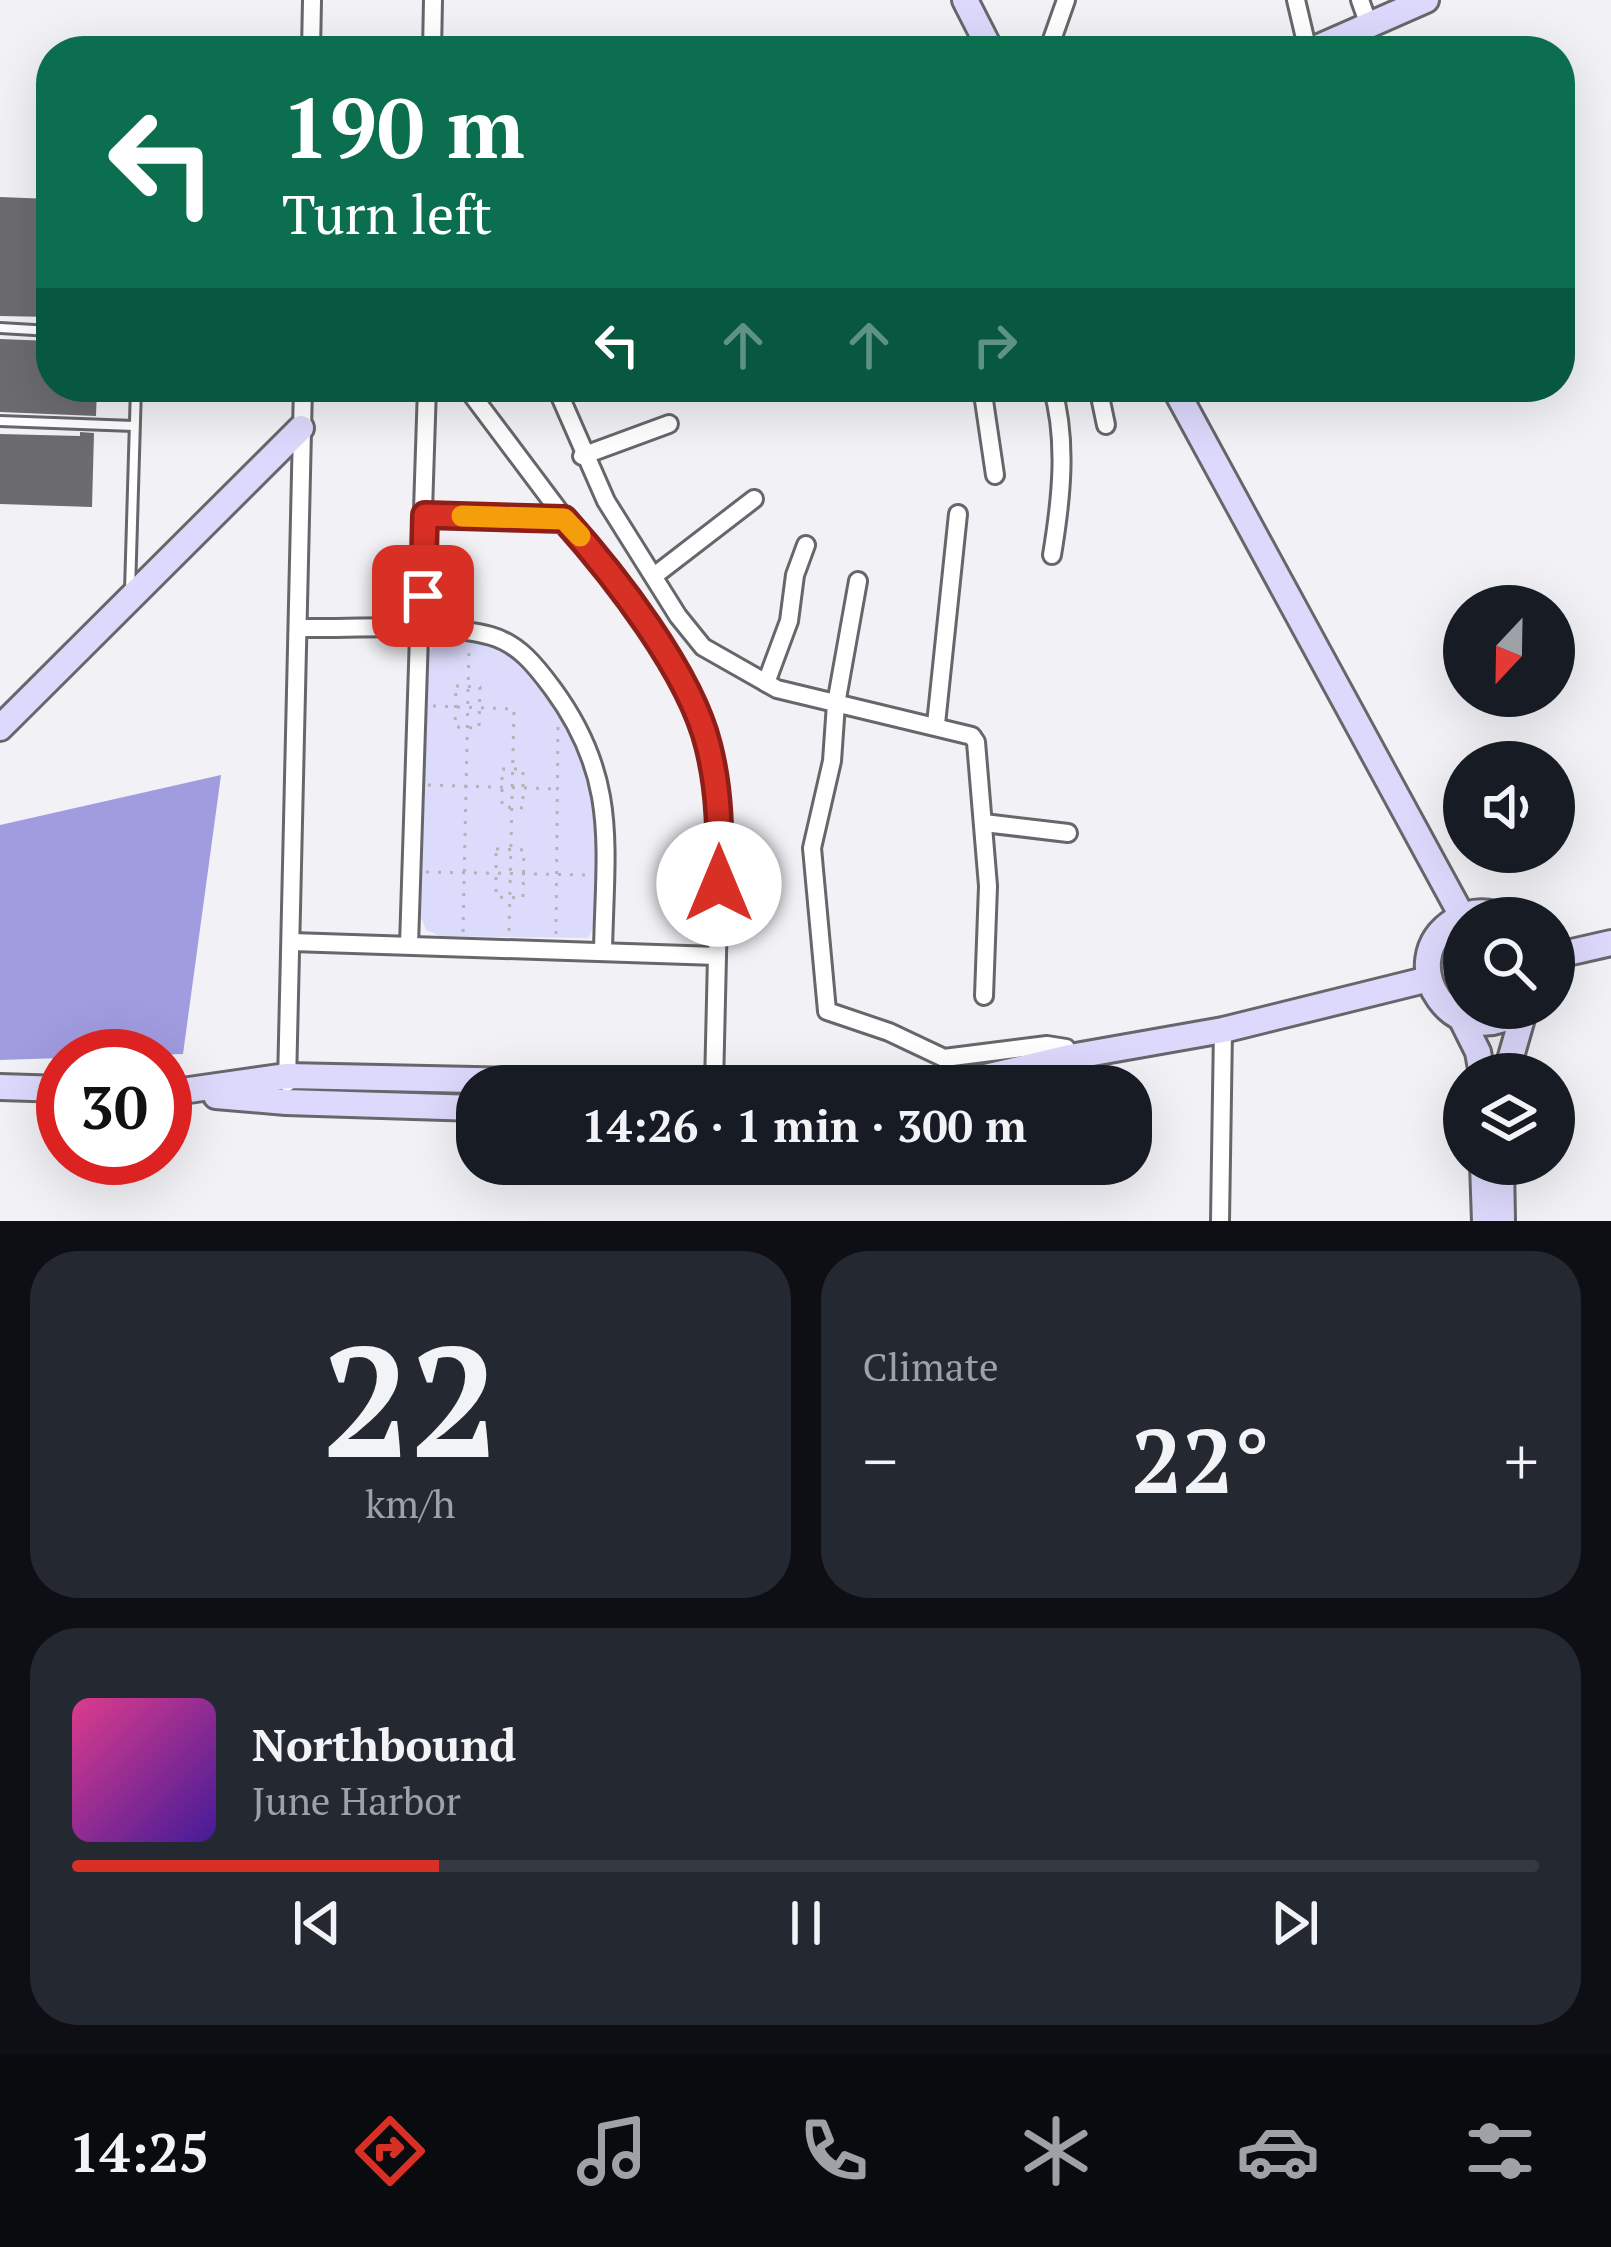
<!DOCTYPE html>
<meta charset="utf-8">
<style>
body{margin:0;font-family:"PT Serif",serif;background:#242831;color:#f1f3f6;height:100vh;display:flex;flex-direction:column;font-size:45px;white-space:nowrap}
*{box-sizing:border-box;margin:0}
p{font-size:39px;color:#9ea1a6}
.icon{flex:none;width:66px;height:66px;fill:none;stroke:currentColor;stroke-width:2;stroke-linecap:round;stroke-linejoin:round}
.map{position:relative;height:1221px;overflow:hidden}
.panel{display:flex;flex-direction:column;gap:30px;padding:30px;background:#0d0f14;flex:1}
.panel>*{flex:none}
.hud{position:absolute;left:36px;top:36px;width:1539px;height:366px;border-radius:48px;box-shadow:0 12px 48px #0002;background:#0b6e4f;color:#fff;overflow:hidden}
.needle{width:78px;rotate:202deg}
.controls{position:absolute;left:1443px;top:585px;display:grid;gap:24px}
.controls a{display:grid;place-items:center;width:132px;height:132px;border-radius:50%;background:#171b24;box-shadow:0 12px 48px #0002;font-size:60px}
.speed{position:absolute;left:36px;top:1029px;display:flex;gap:24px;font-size:60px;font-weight:700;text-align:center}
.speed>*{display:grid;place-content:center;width:156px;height:156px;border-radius:50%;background:#171b24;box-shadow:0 12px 48px #0002;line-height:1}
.speed .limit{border:18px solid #d22;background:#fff;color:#111}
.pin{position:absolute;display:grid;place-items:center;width:102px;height:102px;color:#fff;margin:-51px;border-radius:24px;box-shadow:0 6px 18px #0006}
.me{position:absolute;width:132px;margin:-66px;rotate:0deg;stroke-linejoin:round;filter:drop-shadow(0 0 9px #0008)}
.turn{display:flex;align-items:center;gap:42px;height:252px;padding:0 48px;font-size:54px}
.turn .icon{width:156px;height:156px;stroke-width:2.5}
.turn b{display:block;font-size:84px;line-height:102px}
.lanes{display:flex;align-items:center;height:114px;padding:0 48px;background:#0003;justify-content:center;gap:60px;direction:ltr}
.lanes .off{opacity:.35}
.big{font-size:90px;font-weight:800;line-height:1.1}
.panel .card{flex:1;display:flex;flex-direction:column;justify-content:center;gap:18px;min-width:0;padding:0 42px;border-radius:48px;background:#242831}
.panel .dial{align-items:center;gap:0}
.dial b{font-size:156px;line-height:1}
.song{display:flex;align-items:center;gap:36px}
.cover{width:144px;height:144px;border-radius:18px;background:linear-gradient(135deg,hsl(330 70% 55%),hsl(260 70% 35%))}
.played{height:12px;border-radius:6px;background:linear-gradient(90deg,#d93025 25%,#363941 25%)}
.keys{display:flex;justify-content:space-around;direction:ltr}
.heat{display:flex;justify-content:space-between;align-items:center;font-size:66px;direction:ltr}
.panel .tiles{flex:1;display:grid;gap:30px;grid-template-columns:1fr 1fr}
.card:last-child{grid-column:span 2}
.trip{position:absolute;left:456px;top:1065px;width:696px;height:120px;border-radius:48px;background:#171b24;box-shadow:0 12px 48px #0002;font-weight:800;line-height:120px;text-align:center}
.tab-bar{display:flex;height:192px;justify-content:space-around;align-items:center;background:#090b0e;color:#9ea1a6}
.tab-bar .icon{width:84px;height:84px}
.tab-bar .active{color:#d93025}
.tab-bar b{font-size:54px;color:#f1f3f6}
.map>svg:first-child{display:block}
.green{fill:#dcdbfb}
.water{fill:#a19ce0}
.building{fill:#6c6c70}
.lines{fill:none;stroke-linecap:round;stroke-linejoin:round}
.lane-casing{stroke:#67676b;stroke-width:14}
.street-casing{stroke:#67676b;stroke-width:22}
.secondary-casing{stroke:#67676b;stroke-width:30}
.path{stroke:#b3b3b6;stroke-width:3;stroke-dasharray:3 9;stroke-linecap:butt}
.lane{stroke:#fff;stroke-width:8}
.street{stroke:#fff;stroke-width:16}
.secondary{stroke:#ddd9fc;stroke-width:24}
.route-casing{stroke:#8d1f18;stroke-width:30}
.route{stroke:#d93025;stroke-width:21}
.slow{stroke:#f59e0b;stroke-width:21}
</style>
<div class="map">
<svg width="1611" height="1221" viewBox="0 0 1611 1221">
<rect width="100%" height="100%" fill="#f1f1f6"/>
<path class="green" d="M440,638C459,638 479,636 496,644C533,663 584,740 592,780C598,811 597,843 597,874C596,895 600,920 588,938L440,936L426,930L421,917L427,655Z"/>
<path class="water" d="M221,775L183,1054L0,1060V825Z"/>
<g class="building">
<path d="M0,197L51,199V317L0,316Z"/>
<path d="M0,339L51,341V387H97L96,416L0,412Z"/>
<path d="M80,432L94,433L92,507L0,504V434L80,436Z"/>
</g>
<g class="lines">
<defs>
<g id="lane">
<path d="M0,328L51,331"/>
<path d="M0,421L134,426"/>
<path d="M130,591L136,387"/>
</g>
<g id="street">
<path d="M1296,0L1308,51"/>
<path d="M1360,0L1369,25"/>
<path d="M311,51L312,0"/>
<path d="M432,51L433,0"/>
<path d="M1048,51L1066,0"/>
<path d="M466,387L659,644L700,721L714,772L720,826L714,1086"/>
<path d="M556,387L606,501L678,616L703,647L777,689L972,736L976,742L988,886L984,996"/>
<path d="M982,387L995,475"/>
<path d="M1098,387L1106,425"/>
<path d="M582,456L669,424"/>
<path d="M425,515L564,519"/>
<path d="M1052,555C1061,501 1068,440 1052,387"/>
<path d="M654,576L754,499"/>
<path d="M858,581L836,704L832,761L812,848L827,1011L889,1032L944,1058L1047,1045L1066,1048L1070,1057"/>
<path d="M299,628C351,629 444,622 491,636C519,644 536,666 553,689C619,779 605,846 603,951"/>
<path d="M766,683L789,621L795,575L806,545"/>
<path d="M936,724L958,514"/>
<path d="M984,823L1068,833"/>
<path d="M292,942L717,956"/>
<path d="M409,945L427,387"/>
<path d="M287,1083L303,387"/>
<path d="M1220,1221L1223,1030"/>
</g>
<g id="secondary">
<path d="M965,0L991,51"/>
<path d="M1310,51L1426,0"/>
<path d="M1174,387L1462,916"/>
<path d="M0,728L301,428"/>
<path d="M1509,918C1491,911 1472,909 1455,920C1389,961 1456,1060 1522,1008"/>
<path d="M1554,956L1611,943"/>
<path d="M1461,1018L1478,1052L1482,1074"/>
<path d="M1506,1074L1525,1008"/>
<path d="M947,1086L1070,1057L1223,1030L1429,979"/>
<path d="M0,1087L63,1089"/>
<path d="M175,1092L287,1076L750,1086"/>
<path d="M216,1096L286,1102L477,1108"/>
<path d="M1483,1164L1485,1221"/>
<path d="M1501,1164L1502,1221"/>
</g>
</defs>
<use href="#lane" class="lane-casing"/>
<use href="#street" class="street-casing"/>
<use href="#secondary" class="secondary-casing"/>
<g class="path">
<path d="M456,686L480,687L479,728L455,727Z"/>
<path d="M433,706L514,709L509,931"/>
<path d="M502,769H523V808L502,807Z"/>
<path d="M428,785L556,789"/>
<path d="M496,849L524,850L523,898L496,897Z"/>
<path d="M426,872L591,875"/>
<path d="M463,932L469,649"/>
<path d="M556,934L558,725"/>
</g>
<use href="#lane" class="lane"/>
<use href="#street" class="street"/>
<use href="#secondary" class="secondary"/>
</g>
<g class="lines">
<defs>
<path id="route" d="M423,596L425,515L564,519C614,575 690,672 708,745C720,791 720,836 719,884"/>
</defs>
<use href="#route" class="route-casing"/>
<use href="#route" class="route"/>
<path class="slow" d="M462,516L564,519L580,536"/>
</g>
</svg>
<div class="controls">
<a><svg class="needle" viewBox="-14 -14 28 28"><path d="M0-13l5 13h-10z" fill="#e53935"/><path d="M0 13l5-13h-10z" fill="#9ea1a6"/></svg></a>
<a><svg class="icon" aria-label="sound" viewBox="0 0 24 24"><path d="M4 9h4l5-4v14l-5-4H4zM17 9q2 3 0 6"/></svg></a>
<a><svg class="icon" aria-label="search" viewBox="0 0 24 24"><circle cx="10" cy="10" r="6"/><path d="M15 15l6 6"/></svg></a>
<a><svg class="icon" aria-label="layers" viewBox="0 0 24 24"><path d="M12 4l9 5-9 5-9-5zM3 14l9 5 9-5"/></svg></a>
</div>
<div class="speed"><div class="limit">30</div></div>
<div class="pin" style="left:423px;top:596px;background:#d93025"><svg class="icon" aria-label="arrive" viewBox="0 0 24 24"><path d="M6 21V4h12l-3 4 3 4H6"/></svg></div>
<svg class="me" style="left:719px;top:884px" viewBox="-20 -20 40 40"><circle r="19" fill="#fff"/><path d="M0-13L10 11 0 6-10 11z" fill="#d93025"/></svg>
<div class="trip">14:26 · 1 min · 300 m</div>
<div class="hud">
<div class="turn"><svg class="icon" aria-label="left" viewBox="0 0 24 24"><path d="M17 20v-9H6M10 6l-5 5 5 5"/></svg><div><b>190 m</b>Turn left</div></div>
<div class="lanes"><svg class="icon" aria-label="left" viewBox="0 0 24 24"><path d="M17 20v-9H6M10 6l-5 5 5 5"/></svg><svg class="icon off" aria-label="ahead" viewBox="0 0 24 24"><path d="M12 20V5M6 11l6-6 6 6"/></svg><svg class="icon off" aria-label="ahead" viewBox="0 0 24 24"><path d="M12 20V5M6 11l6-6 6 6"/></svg><svg class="icon off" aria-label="right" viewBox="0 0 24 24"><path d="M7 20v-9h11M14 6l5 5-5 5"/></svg></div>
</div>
</div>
<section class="panel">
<div class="tiles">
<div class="card dial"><b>22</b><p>km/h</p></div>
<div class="card"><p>Climate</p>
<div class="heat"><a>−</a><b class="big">22°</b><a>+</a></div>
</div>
<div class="card">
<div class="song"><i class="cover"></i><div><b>Northbound</b><p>June Harbor</p></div></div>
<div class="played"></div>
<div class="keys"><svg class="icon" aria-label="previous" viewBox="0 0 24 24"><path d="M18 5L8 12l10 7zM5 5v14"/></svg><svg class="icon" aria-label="pause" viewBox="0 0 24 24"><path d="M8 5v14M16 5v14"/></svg><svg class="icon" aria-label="next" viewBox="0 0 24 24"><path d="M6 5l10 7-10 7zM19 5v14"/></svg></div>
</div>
</div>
</section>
<nav class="tab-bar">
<b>14:25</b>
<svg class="icon active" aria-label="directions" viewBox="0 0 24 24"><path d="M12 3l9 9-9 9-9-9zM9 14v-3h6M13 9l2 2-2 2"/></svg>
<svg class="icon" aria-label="music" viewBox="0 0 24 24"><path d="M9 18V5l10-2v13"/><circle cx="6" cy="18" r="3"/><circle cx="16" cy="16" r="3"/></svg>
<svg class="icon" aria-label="phone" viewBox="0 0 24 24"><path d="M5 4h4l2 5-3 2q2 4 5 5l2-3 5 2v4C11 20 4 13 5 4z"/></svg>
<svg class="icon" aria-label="climate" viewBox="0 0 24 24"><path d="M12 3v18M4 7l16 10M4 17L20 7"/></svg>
<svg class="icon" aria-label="car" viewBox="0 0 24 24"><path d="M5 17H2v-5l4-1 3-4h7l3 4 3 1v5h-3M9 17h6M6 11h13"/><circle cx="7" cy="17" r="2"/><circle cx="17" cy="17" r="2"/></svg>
<svg class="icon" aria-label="filters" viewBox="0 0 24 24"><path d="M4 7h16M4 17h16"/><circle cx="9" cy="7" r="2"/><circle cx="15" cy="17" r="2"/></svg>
</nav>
